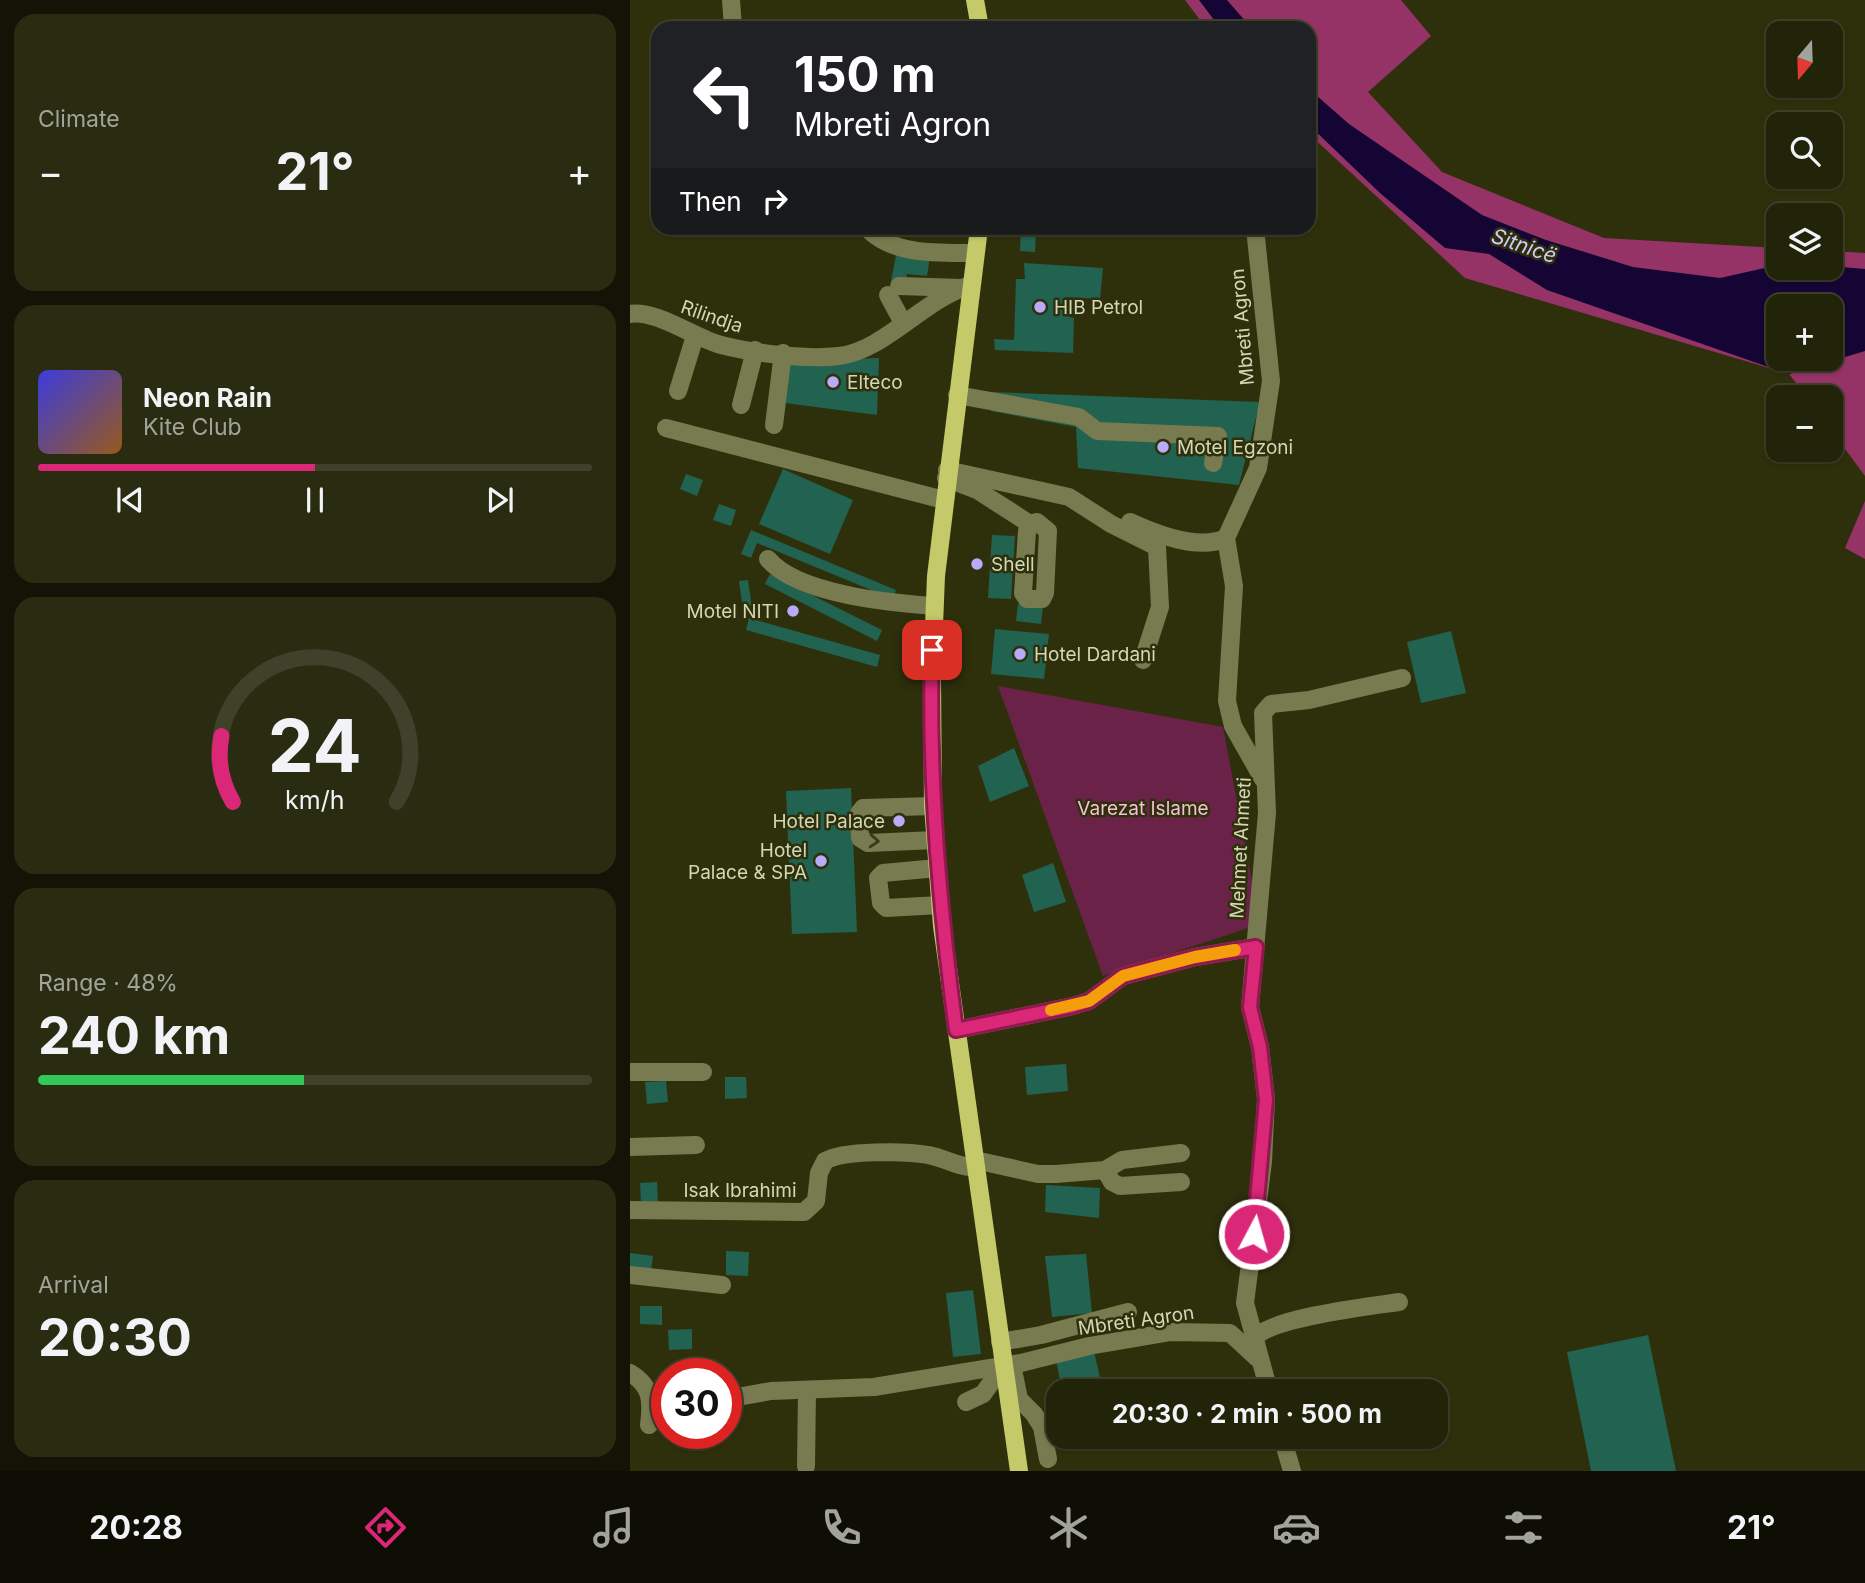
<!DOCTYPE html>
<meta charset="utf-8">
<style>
body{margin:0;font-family:Inter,sans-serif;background:#2a2c12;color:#f1f3f6;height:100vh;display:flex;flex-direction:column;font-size:26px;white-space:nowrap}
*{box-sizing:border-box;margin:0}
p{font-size:23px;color:#a2a49c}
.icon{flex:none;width:38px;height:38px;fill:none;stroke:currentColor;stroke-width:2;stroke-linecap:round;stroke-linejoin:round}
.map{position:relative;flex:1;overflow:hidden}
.side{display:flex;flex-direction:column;gap:14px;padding:14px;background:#131405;width:630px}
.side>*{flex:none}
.hud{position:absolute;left:21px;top:21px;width:665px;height:214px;border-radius:21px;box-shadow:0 2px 5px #0004,0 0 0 2px #3f412a;background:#202124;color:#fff;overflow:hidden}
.needle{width:46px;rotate:199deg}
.buttons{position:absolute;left:1136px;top:21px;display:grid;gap:14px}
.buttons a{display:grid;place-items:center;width:77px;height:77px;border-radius:14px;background:#222409;box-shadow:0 2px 5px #0004,0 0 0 2px #3f412a;font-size:35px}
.speed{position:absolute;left:21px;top:1358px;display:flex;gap:14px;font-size:35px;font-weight:700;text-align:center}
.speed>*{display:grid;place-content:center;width:91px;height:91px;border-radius:50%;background:#222409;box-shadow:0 2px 5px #0004,0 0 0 2px #3f412a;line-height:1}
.speed .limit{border:10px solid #d22;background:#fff;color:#111}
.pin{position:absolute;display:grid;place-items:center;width:60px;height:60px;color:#fff;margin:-30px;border-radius:14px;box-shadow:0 4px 10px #0006}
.me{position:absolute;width:77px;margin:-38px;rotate:6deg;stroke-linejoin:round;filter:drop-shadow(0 0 5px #0008)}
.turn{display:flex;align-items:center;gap:24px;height:147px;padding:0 28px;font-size:32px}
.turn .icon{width:91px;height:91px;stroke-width:2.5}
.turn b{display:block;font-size:49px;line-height:60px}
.then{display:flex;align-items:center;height:66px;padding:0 28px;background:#0003;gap:14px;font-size:26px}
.big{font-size:52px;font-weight:700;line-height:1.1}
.side .tile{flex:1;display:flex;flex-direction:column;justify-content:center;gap:10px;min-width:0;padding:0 24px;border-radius:21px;background:#2a2c12}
.side .dial{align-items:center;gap:0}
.dial svg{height:182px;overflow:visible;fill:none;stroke:#3f412a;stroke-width:7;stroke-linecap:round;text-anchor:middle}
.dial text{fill:#f1f3f6;stroke:none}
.song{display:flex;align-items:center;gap:21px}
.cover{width:84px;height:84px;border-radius:10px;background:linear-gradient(135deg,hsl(240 70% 55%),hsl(30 70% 35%))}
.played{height:7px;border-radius:4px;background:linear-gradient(90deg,#db2777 50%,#3f412a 50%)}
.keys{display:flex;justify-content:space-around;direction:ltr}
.heat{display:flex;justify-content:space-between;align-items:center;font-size:38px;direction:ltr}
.charge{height:10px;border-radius:5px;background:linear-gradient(90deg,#34c759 48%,#3f412a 0)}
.trip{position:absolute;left:416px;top:1379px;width:402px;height:70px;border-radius:21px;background:#222409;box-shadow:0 2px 5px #0004,0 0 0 2px #3f412a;font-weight:700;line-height:70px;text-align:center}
.tab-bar{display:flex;height:112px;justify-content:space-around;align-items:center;background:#0e0e04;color:#a2a49c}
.tab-bar .icon{width:49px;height:49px}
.tab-bar .current{color:#db2777}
.tab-bar b{font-size:32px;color:#f1f3f6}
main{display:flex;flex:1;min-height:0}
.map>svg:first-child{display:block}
.green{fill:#6b2248}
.forest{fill:#953366;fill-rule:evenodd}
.water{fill:#150534;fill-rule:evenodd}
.building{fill:#216250}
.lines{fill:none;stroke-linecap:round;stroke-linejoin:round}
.minor{stroke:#787b4f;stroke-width:18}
.major{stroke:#c4c969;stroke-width:18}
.oneway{stroke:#393b16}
.route-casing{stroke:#8e194d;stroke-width:18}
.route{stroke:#db2777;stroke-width:12}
.slow{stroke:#f59e0b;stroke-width:12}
.poi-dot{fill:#b8abf7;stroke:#2e300c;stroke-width:2.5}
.labels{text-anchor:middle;stroke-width:5;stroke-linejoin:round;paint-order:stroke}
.poi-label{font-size:19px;fill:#d4d7b5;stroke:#2e300c;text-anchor:start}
.street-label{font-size:19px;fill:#d4d7b5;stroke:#2e300c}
.park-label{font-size:19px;fill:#f5bfd5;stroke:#2e300c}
.water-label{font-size:21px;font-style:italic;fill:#d2cbfd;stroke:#2e300c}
</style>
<main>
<section class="side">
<div class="tile"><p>Climate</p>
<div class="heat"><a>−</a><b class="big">21°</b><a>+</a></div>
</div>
<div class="tile">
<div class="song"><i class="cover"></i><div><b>Neon Rain</b><p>Kite Club</p></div></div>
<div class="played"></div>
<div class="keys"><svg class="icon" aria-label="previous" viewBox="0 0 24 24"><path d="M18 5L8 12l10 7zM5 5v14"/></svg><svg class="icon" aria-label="pause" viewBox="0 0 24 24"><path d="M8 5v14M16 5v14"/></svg><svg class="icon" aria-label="next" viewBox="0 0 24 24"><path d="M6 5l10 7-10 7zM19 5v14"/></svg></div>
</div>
<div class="tile dial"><svg viewBox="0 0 100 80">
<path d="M14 69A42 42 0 1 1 86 69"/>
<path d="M14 69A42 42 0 0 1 9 40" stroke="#db2777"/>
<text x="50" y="56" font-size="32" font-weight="700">24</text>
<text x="50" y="72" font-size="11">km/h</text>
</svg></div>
<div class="tile"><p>Range · 48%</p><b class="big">240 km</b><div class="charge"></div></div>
<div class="tile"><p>Arrival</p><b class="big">20:30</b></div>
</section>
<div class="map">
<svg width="1235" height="1471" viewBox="0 0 1235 1471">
<rect width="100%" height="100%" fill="#2e300c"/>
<path class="green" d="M368,686L593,727L630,924L473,976Z"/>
<g class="forest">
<path d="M555,0H771L801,36L738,92L812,172L974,238L1148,248V268H1200L1201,251L1235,253V476L1201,430L1200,397H1177L1159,374L835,278L679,134V28H576ZM1148,306H1200V359H1148Z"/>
<path d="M1235,501V559L1215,548Z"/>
</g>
<g class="water">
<path d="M569,0H597L617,23L628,28H590Z"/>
<path d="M679,89L719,124L852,215L916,240L1003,267L1090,278L1148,265V268L1201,266L1235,269V351L1159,374L917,290L859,254L815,248L750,193L679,125ZM1148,306H1200V359H1148Z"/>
</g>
<g class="building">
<path d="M391,228H406L405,252L390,251Z"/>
<path d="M266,255L300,257L297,276L277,274L275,284L261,281Z"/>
<path d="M394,263L473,268L470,299L435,297L433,315L444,318L443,353L365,350L364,339L384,340L386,279H395Z"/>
<path d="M249,358L247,415L155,403L159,361Z"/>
<path d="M360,392L630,402L609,485L448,468L446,427L361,411Z"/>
<path d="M153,469L223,500L200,554L129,524Z"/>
<path d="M56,474L73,480L67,496L50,489Z"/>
<path d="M89,504L106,510L101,526L83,520Z"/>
<path d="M121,530L266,590L263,599L127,543L121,558L111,554Z"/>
<path d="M362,535L385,536L381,599L358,598Z"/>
<path d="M140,574L252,630L247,641L135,584Z"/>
<path d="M118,580L123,614L114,616L109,581Z"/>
<path d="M388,604L413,607L411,624L386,621Z"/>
<path d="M119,618L250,655L247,667L116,630Z"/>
<path d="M365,629L419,634L414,679L361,674Z"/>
<path d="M821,631L836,693L791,703L777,642Z"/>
<path d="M384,748L399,786L360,802L348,766Z"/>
<path d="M221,788L227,932L162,934L156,791Z"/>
<path d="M423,863L436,902L404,912L392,875Z"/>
<path d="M436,1064L438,1091L397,1095L395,1067Z"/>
<path d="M95,1077H116L117,1098L95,1099Z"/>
<path d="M36,1081L38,1102L17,1104L15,1082Z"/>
<path d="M27,1182L28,1203L11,1204L10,1183Z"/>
<path d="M416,1185L470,1188L469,1218L415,1212Z"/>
<path d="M96,1251L119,1252L118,1276L96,1275Z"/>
<path d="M0,1253L23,1256L21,1271L0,1269Z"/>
<path d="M456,1254L462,1313L422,1317L415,1256Z"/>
<path d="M343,1290L351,1354L323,1357L316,1293Z"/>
<path d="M10,1306H32V1325L10,1324Z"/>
<path d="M62,1329V1349L39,1350L38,1330Z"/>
<path d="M1018,1335L1046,1471H961L937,1352Z"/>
<path d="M464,1351L473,1391H432L426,1360Z"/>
</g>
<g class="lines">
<g class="minor">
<path d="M101,0L103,28"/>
<path d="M237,228C262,256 311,253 345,253"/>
<path d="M625,228L641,381L628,468L596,538L604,586L597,701L603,726L633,779"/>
<path d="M269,286L332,288"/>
<path d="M258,295L273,323"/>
<path d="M0,314C25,309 65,338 91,345C123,353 176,360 209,356C254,351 295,298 341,285"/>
<path d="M48,391L65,336"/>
<path d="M327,395L449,417L467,431L588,436L583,463"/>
<path d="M111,405L125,350"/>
<path d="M144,425L153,353"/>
<path d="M36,428L314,500"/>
<path d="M317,470L439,497L481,524L527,547L530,607L513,660"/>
<path d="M316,478L347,490L400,524"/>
<path d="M407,522L418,531L415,593L412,599H397L393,593L397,531L400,524Z"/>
<path d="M500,522C526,534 568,551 596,538"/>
<path d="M138,559C167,594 260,603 304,606"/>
<path d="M303,806L233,808L229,813L230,838L238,843L305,840"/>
<path d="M307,868L253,873L248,878L251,903L256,908L310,905"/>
<path d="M326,1030L443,1006L459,1001L493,976L565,957L626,947"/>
<path d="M0,1072H73"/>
<path d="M0,1147L66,1145"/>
<path d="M345,1160L408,1174H426L475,1170L492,1160L551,1153"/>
<path d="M475,1170L482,1182L490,1186L551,1182"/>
<path d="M0,1210L174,1212L186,1201L189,1173L195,1161C213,1150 277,1151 298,1155C316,1158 328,1168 346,1167"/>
<path d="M0,1275L92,1285"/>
<path d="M624,1339C638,1318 741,1306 769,1302"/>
<path d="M370,1342L411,1335L498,1312"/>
<path d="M382,1365L389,1399L404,1414L412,1427L418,1459"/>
<path d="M0,1373C22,1386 22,1402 19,1425"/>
<path d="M639,1391L615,1303L633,1162L636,1099L630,1047L620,1007L637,813L633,713L641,704L679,700L772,678"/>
<path d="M96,1399L141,1391L244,1387L391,1363L459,1346L541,1332L600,1333L627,1358"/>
<path d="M336,1402L353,1394L373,1366"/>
<path d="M652,1437L662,1471"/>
<path d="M176,1466L177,1391"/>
</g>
<g class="major">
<path d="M345,0L350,28"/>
<path d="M349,228L306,576L302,676L303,806L312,926L389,1471"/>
</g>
</g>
<defs><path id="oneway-chevron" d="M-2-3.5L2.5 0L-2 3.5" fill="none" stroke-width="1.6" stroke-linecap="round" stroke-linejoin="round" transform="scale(1.75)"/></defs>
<use class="oneway" href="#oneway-chevron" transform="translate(244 841) rotate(4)"/>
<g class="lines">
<defs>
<path id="route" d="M302,650C298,777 309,904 326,1030L443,1006L459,1001L493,976L565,957L626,947L620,1007L630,1047L636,1100L624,1234"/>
</defs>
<use href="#route" class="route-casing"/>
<use href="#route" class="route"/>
<path class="slow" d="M421,1010L459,1001L493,976L565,957L605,950"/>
</g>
<g class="poi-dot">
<circle cx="410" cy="307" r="7"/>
<circle cx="203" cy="382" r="7"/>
<circle cx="533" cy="447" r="7"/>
<circle cx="347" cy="564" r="7"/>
<circle cx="163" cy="611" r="7"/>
<circle cx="390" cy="654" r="7"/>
<circle cx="269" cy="821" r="7"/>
<circle cx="191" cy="861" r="7"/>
</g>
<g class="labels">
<g class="poi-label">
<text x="424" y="314">HIB Petrol</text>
<text x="217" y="389">Elteco</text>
<text x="547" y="454">Motel Egzoni</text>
<text x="361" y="571">Shell</text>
<text x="149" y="618" text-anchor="end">Motel NITI</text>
<text x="404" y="661">Hotel Dardani</text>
<text x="255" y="828" text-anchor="end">Hotel Palace</text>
<text x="177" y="857" text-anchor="end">Hotel<tspan x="177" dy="22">Palace &amp; SPA</tspan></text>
</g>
<g class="street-label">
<text transform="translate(82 316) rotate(19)" y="7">Rilindja</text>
<text transform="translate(612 327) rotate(-95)" y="7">Mbreti Agron</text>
<text transform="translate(610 848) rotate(-87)" y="7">Mehmet Ahmeti</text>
<text x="110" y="1197">Isak Ibrahimi</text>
<text transform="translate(506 1320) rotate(-8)" y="7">Mbreti Agron</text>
</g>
<g class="park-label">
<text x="513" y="815">Varezat Islame</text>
</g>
<g class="water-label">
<text transform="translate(894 246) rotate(19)" y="7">Sitnicë</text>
</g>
</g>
</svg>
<div class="buttons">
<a><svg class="needle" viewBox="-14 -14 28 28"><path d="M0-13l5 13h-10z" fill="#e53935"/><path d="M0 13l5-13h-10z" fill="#a2a49c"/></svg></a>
<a><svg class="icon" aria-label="search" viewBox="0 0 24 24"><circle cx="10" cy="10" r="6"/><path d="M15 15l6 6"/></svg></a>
<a><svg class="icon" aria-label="layers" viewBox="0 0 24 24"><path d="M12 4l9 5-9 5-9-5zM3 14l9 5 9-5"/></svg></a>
<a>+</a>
<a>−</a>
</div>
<div class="speed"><div class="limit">30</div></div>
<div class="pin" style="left:302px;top:650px;background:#d93025"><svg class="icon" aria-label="arrive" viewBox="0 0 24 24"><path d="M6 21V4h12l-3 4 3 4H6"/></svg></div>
<svg class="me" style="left:624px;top:1234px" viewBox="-20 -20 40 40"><circle r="17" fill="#db2777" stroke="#fff" stroke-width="3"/><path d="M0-11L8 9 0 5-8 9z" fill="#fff"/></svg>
<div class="trip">20:30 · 2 min · 500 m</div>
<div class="hud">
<div class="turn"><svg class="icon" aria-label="left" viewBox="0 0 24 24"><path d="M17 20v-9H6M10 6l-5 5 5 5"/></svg><div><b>150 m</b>Mbreti Agron</div></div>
<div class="then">Then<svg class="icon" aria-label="right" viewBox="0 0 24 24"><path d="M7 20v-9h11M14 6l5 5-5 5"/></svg></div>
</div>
</div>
</main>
<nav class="tab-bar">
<b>20:28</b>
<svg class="icon current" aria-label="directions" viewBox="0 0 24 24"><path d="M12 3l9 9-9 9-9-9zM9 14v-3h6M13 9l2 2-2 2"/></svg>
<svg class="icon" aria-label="music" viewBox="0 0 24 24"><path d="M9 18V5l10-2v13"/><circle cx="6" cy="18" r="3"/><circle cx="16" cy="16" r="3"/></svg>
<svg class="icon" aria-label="phone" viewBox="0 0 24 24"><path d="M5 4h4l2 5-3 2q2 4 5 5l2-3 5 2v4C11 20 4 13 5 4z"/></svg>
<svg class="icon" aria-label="climate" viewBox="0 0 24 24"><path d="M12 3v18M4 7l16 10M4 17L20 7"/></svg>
<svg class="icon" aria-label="car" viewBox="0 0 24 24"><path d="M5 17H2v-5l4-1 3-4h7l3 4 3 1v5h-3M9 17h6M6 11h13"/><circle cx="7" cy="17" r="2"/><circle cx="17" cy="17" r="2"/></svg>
<svg class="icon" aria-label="filters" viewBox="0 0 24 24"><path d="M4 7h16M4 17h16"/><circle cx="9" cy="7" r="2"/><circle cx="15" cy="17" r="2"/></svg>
<b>21°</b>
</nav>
